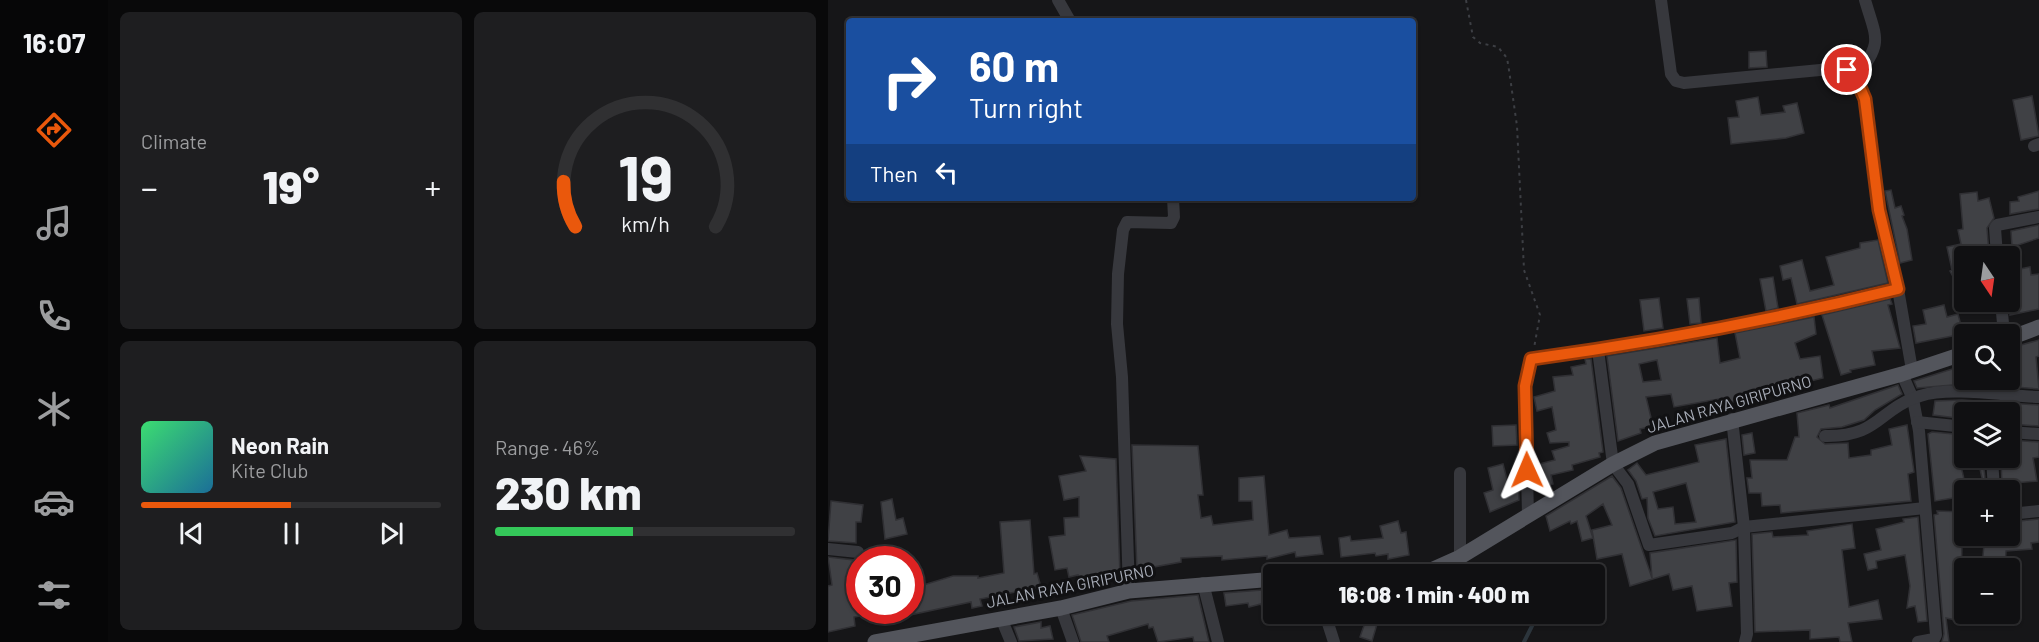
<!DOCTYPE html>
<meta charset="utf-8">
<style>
body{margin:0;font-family:Barlow,sans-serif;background:#1e1e20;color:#f1f3f6;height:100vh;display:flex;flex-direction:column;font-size:22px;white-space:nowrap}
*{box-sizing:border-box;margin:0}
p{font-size:20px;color:#9c9d9f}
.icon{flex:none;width:33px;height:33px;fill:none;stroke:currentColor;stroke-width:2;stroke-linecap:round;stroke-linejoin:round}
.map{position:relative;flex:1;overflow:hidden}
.side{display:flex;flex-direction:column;gap:12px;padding:12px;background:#09090a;width:720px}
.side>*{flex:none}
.hud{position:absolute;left:18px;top:18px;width:570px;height:183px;border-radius:6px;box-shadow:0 2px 4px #0004,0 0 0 2px #303032;background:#1a4fa0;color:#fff;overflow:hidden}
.needle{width:39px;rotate:167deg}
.buttons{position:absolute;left:1126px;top:246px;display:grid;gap:12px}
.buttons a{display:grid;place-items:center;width:66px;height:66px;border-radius:6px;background:#101012;box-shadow:0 2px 4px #0004,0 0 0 2px #303032;font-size:30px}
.speed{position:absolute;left:18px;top:546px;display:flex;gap:12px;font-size:30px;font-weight:700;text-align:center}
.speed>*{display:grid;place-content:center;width:78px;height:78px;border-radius:50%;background:#101012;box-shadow:0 2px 4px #0004,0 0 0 2px #303032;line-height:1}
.speed .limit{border:9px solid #d22;background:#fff;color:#111}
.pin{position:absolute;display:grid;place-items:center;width:51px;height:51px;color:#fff;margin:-26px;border:3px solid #fff;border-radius:50%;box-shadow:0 2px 6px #0007}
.me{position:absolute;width:66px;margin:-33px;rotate:359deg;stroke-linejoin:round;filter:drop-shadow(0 0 4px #0008)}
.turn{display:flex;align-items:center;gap:21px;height:126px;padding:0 24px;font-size:27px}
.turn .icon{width:78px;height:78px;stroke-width:2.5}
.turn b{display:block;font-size:42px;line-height:51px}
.then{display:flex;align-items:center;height:57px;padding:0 24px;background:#0003;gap:12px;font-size:22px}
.big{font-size:45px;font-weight:800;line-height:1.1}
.side .widget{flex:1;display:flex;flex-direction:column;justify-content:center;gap:9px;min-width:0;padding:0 21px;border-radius:9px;background:#1e1e20}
.side .dial{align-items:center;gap:0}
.dial svg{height:156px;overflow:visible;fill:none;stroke:#303032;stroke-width:7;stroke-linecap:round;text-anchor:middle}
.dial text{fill:#f1f3f6;stroke:none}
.song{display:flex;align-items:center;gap:18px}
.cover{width:72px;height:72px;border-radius:9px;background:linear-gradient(135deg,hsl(140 70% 55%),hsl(200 70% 35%))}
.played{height:6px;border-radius:3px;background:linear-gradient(90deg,#ea580c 50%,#303032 50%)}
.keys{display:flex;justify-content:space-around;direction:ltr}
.heat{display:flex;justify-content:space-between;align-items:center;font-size:33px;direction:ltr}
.charge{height:9px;border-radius:4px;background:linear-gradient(90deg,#34c759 46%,#303032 0)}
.side .tiles{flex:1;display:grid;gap:12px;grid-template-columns:repeat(2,1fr)}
.trip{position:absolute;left:435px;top:564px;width:342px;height:60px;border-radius:6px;background:#101012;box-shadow:0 2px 4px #0004,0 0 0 2px #303032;font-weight:800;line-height:60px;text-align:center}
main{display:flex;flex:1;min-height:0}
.tabs{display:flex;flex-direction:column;width:108px;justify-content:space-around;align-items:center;background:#060607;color:#9c9d9f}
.tabs .icon{width:42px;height:42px}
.tabs .current{color:#ea580c}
.tabs b{font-size:27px;color:#f1f3f6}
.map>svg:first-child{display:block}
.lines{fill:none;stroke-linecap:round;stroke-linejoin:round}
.stream{stroke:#2c353c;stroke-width:4}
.building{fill:#404145;stroke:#303034;stroke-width:1.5;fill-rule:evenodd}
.path{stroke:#3d3f44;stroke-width:2;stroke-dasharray:3 4.5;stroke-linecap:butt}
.minor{stroke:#37383d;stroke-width:12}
.major{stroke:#53555c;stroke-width:15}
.route-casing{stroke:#983908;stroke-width:15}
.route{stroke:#ea580c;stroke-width:10}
.labels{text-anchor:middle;stroke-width:6;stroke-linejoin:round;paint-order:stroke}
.street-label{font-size:16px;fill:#a8adb8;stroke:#111113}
</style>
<main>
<nav class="tabs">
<b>16:07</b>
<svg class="icon current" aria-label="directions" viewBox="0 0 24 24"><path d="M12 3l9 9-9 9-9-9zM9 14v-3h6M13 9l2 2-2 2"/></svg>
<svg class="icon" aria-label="music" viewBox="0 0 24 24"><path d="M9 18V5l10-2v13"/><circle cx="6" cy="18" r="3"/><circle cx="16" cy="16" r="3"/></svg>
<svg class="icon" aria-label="phone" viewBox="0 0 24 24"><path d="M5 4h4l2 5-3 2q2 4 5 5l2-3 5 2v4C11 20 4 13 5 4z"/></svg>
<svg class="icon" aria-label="climate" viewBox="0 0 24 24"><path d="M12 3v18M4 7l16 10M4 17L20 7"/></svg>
<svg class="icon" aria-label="car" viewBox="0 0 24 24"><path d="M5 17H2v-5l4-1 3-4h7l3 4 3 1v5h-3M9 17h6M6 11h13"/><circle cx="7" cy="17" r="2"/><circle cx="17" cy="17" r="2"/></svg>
<svg class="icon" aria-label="filters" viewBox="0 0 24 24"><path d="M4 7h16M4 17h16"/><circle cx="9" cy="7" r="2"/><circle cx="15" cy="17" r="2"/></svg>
</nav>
<section class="side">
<div class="tiles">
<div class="widget"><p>Climate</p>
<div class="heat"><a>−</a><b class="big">19°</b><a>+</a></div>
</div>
<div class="widget dial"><svg viewBox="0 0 100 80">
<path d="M14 69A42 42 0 1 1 86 69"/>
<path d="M14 69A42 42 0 0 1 8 46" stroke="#ea580c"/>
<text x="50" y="56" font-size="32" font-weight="700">19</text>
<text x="50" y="72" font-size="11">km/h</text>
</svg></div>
<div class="widget">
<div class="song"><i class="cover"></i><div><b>Neon Rain</b><p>Kite Club</p></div></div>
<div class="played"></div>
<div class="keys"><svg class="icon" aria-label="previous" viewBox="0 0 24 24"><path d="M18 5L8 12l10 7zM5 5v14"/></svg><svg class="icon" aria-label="pause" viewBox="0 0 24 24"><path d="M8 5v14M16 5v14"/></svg><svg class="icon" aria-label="next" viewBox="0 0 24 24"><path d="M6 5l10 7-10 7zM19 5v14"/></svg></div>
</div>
<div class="widget"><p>Range · 46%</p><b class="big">230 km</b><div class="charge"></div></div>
</div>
</section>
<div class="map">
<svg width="1211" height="642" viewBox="0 0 1211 642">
<rect width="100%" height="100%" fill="#161618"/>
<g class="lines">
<path class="stream" d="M696,642L710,614"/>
</g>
<g class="building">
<path d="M938,51L939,67L921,68V52Z"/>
<path d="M1204,96L1211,136L1193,140L1185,100Z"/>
<path d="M930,97L933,115L957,112L955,106L969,103L976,133L958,138L903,144L900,118L911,117L908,101Z"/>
<path d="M1063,190L1067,208L1073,206L1076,215L1074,216L1079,229L1084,260L1072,263L1057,191Z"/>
<path d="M1211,191V209L1182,214V202L1191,201L1190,197Z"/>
<path d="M1149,192L1150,201L1161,198L1166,218L1159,228L1161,254L1137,256V279L1129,284L1122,271L1124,270L1119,247L1133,244L1130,230L1135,229L1132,194Z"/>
<path d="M1211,225V238L1184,247L1183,231Z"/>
<path d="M1050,240L1060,283L969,304L963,278L955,280L952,266L974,260L982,291L1006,285L998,257L1032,248V243Z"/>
<path d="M1202,267L1203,275L1211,274V309L1182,315V271Z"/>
<path d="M945,277L950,308L938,311L932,279Z"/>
<path d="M831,298L835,328L816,331L812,300Z"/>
<path d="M871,298L873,323L862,324L859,299Z"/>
<path d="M1062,299L1064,304L1060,305L1072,348L1044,351L1047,365L1022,370L1023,372L1013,375L994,315Z"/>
<path d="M1116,305L1119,317L1130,314L1135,334L1088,343L1085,326L1098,324L1095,310Z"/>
<path d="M986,317L988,334L967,343L972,359L992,356L995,378L927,395L928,399L912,404L911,400L898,404L896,398L846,407L843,394L818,397L825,426L812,429L813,433L790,441L779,356L889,338L892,363L912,358L907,333ZM829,360L833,380L815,382L811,364Z"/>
<path d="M1211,340V356L1208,357L1211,389L1160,385L1159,380H1182V348Z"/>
<path d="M757,359H763L775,452L771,453L772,457L744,465L745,470L723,475L725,484L711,488L707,465L727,460L724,451L741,446V442L722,443L719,433L728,430L724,407L709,411L706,397L727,391L725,377L745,375L743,367L758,364Z"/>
<path d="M1137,365V384L1089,388L1086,381Z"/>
<path d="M1070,385L1074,394L1047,410L1036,420L1014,427L993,429L989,437L997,444L1020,443L1021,458L1043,455V450L1064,445L1061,429L1079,425L1086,472L1080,474L1083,501L953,513L952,505L934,506L933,493H921L919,478H924L922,460H959L967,437H971L969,413L1001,405L1002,408Z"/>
<path d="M1134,400L1211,405V426L1182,424V412H1137V419L1105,415L1107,401Z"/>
<path d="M688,425L689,445L665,446L664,426Z"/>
<path d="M1104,432L1126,434L1137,484L1155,482L1152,469L1156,468L1158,490H1137V496L1107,501L1100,434Z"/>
<path d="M924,433L927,453L916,455L914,435Z"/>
<path d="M898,439L907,522L827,536L820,518L819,498L814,499L808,481L800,470L809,463L818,475L871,462L867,445ZM858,483L868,522L847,524L845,507L830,509L825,492Z"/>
<path d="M1182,440L1211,442V457L1205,458L1209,481L1174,484L1173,462L1182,461Z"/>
<path d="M304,445L370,446L375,495H370L373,518L383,516L385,525L425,520L424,501H411V478L436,476L441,535L459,530L461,538L492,536L495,554L468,557L467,552L439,559V556L394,560V556L353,558V562L309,570Z"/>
<path d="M252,456L288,459L292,576L251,583L250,575L241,577L239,568L227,570L221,537L237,535L236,518L251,517V497L236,500L231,476L258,471Z"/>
<path d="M675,464L680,483L690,479L691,500L662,512L656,493L665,490L660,468Z"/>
<path d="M784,476L793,488L824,578L822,553L908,540L909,582L901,583L904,606L869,611L864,586L845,590L841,574L802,586L794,554L769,559L764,530L784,525L775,504L758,516L765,538L754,541L749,521L743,524L742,521L722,531L718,516Z"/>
<path d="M64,499L68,520L75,518L79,534L57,539L53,502Z"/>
<path d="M3,501L35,505L33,522H28V543L0,541Z"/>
<path d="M1109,511L1137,512V546H1134L1133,575L1137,622L1118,618L1121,642H1114L1116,634L1106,515L1110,514Z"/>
<path d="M1090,517L1099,621L1090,622L1087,606L1079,608L1082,586L1077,555L1048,561L1049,568L1040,570L1036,554L1053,550L1048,529L1076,522L1075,519Z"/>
<path d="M1211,519V542L1203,543L1204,549L1178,551L1177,567L1154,568L1156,544L1170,543V536H1182V522Z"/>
<path d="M202,520L206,574L209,573L213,587L152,599L154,606L144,608L143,602L82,615V589L125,576H150V578L176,573L172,522Z"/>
<path d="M570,521L573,533L578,532L581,555L560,559V554L548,556L547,553L513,557L511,538L522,536L523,541L555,538L552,526Z"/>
<path d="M1024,524L1027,548L1014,550L1021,607L1050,600L1054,619L1020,623L1024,642H1012L1011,637L982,639V630L927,632L924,534L944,532L945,537L980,535L979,531Z"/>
<path d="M0,557L26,560L29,585L32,584V616L26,617L27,626L0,632V586L4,585Z"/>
<path d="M446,589V606L434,608L433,604L421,607L420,603L398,606L396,593Z"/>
<path d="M370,595L381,642H366L365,637L330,642L325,627L321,628L320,624L279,636L281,642H253L244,615L303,601Z"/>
<path d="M540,614H556L552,625L549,624L544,641L532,637Z"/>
<path d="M213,622V628L222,626L225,639L191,641L186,627Z"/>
</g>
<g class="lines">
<path class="path" d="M638,0L645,37L652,43L670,47L679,58L681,70L689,126L696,270L712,315L706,348"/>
<g class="minor">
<path d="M230,0L242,21"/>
<path d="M833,0L843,74L848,81L856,83L1013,68L1028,78L1037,99L1051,210L1070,289L1084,370"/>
<path d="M1028,78C1055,41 1049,41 1037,0"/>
<path d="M1206,146L1211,144"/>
<path d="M1169,256L1167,228L1169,225L1211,217"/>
<path d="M1173,302L1176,334"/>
<path d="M770,350L785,464L800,484L821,545L904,533L916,527L1097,508"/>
<path d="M1074,374L1085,399L1091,431L1108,635L1106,639L1090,642"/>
<path d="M904,419L916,527L919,634L917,642"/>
<path d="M1089,422L1137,427"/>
<path d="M1182,432L1211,434"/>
<path d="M997,436C1052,437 1050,409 1092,396C1122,386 1178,396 1211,397"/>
<path d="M1164,458L1166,490"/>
<path d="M1182,514L1211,511"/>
<path d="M700,515L697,386L703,359C827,342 949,319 1070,289"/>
<path d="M0,549L30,552"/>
<path d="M632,557V473"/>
<path d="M375,583L390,642"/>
<path d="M301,591L294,377L289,324L290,274L295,230L299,222L343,223L346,217L345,198"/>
<path d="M233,608L245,642"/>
<path d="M497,614L506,642"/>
<path d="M173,618L183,642"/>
</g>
<g class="major">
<path d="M1182,338L1211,327"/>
<path d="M594,574L632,557L785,464L827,443L1074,374L1137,353"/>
<path d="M47,642L233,608L301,591L446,579"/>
</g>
</g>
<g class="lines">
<defs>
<path id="route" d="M699,470L697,386L703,359C827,342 949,319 1070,289L1051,210L1037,99L1028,78L1019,70"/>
</defs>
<use href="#route" class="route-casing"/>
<use href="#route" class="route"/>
</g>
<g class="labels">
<g class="street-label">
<text transform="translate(901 404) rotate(-16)" y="6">JALAN RAYA GIRIPURNO</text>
<text transform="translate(242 586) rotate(-11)" y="6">JALAN RAYA GIRIPURNO</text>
</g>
</g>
</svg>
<div class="buttons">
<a><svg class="needle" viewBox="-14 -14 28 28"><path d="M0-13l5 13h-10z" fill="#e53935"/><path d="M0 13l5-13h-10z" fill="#9c9d9f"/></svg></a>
<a><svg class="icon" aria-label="search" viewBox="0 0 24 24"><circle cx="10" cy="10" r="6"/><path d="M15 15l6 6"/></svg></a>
<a><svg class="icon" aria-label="layers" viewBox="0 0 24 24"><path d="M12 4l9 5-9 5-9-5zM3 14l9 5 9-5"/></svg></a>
<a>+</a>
<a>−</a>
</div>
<div class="speed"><div class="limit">30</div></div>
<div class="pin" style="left:1019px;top:70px;background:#d93025"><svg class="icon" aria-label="arrive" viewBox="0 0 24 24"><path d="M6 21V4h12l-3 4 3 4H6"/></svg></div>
<svg class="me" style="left:699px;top:470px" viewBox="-20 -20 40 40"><path d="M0-17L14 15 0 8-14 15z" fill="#ea580c" stroke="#fff" stroke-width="4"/></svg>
<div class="trip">16:08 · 1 min · 400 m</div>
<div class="hud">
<div class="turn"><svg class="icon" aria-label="right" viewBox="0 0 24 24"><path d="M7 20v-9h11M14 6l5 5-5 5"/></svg><div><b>60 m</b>Turn right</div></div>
<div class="then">Then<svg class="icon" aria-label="left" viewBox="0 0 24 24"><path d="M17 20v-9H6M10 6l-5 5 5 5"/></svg></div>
</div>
</div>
</main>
